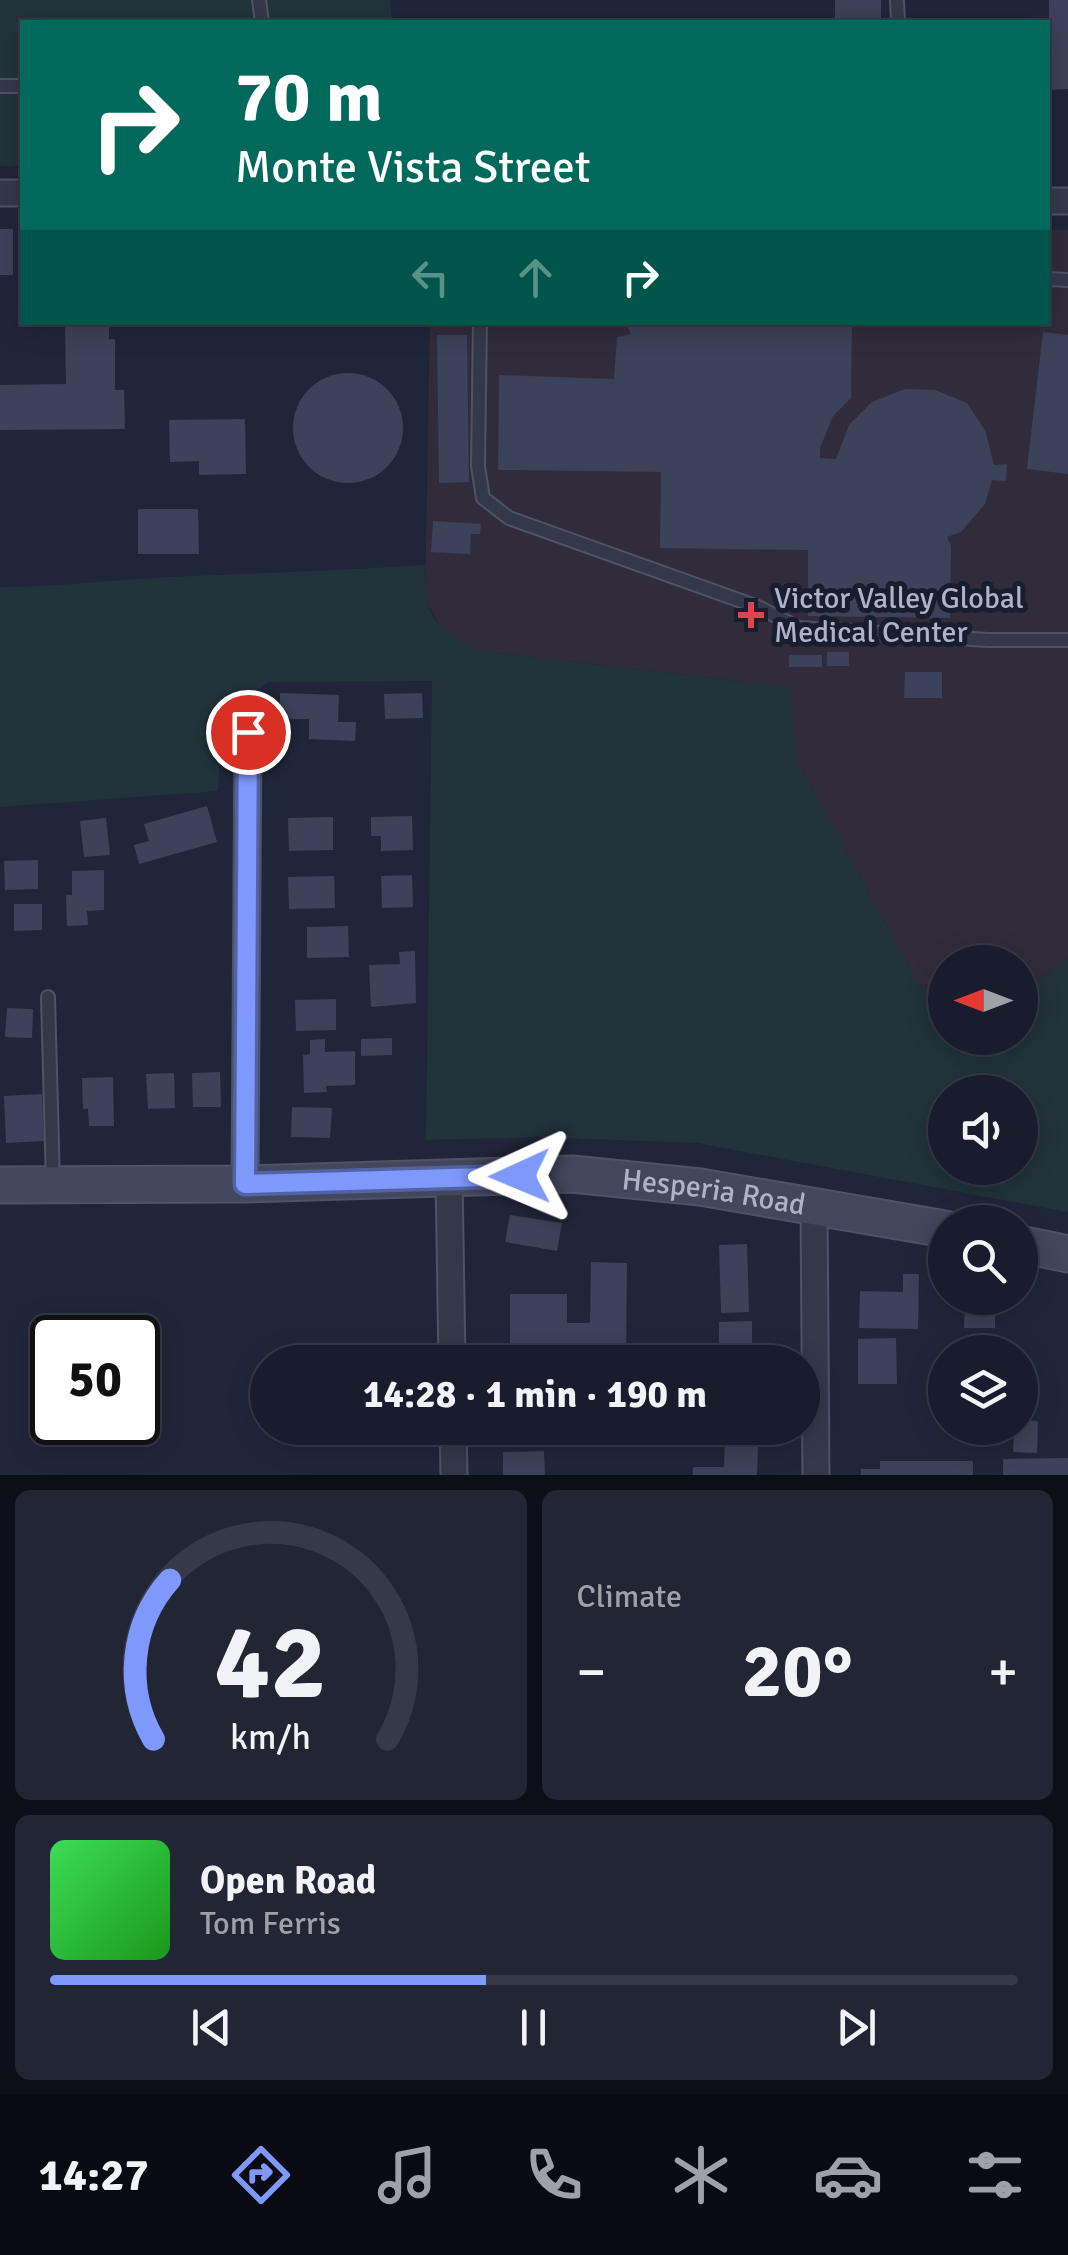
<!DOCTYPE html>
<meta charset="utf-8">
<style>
body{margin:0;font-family:Signika,sans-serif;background:#212534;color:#f1f3f6;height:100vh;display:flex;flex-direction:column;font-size:38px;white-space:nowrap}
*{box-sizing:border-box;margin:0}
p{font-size:32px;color:#9fa1a9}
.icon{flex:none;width:55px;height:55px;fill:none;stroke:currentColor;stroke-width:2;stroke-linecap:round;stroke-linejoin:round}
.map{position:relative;height:1475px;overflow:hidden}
.details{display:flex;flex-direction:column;gap:15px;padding:15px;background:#0d0f18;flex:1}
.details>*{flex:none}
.hud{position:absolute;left:20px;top:20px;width:1030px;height:305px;border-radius:0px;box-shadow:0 5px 25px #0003,0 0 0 2px #363a48;background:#00695c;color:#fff;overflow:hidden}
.needle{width:65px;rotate:270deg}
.tools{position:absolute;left:928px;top:945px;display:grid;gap:20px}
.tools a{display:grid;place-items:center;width:110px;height:110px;border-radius:50%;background:#181c2c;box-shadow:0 5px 25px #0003,0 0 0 2px #363a48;font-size:50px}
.speed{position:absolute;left:30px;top:1315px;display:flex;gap:20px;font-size:50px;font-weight:700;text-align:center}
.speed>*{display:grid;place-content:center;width:130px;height:130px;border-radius:50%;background:#181c2c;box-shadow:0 5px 25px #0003,0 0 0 2px #363a48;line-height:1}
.speed .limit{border:5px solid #111;border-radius:15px;background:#fff;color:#111}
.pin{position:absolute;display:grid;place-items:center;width:85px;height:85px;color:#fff;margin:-42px;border:5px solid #fff;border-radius:50%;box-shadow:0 2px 10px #0007}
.me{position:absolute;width:110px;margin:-55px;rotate:269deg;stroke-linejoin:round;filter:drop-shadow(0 0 8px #0008)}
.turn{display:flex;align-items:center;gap:35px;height:210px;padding:0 50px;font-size:45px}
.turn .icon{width:130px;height:130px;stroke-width:2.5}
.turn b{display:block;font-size:70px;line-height:85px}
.lanes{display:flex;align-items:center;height:95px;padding:0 50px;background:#0003;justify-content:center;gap:50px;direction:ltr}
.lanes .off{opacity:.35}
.big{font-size:75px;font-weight:700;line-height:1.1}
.details .card{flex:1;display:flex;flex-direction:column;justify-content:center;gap:15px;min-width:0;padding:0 35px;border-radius:15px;background:#212534}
.details .dial{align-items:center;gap:0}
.dial svg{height:260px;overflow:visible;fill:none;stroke:#363a48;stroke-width:7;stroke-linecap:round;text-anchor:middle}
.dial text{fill:#f1f3f6;stroke:none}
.song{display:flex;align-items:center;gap:30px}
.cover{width:120px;height:120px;border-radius:15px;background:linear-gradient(135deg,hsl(130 70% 55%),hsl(120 70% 35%))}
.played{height:10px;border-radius:5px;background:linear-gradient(90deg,#7e98fc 45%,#363a48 45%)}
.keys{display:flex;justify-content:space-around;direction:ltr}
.heat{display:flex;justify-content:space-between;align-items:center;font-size:55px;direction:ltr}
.details .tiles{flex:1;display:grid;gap:15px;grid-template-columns:1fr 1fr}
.card:last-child{grid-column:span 2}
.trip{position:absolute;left:250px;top:1345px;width:570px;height:100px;border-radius:50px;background:#181c2c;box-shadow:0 5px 25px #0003,0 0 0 2px #363a48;font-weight:700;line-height:100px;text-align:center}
.tabs{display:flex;height:160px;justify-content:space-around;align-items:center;background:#0a0b12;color:#9fa1a9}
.tabs .icon{width:70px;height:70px}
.tabs .selected{color:#7e98fc}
.tabs b{font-size:45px;color:#f1f3f6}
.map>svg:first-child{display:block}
.medical{fill:#312c3b}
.green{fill:#22333b;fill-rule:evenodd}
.building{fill:#3c425a}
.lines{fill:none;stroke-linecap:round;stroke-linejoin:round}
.service-casing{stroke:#4e5365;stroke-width:16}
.minor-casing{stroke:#4e5365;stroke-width:29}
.secondary-casing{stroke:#4e5365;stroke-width:39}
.service{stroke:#34394a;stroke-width:12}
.minor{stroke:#34394a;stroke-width:25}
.secondary{stroke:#42475d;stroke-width:35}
.route-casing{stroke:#5263a4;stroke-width:25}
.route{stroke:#7e98fc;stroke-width:18}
.health-dot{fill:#e0444e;stroke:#191e2e;stroke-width:4}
.labels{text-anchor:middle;stroke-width:10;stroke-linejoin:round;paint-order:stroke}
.poi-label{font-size:30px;fill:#aeb3c6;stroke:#191e2e;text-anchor:start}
.street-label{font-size:30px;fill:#aeb3c6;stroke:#191e2e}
</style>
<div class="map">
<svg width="1068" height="1475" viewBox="0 0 1068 1475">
<rect width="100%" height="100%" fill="#20263a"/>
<path class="medical" d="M1048,230H1068V958L1020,992V962H945V995L919,985L795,757L790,687L479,651L443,632L425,598L430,323L1048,322Z"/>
<g class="green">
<path d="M0,0H390L392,22H22V166H0Z"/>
<path d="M425,565C424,617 434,627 479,651L791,687L795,757L919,985L945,995V1038H1020V992L1068,958V1212L697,1143L537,1137L426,1140L432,681L267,682L221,726L218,791L0,807V587C65,587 129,578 193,576C271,573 348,570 425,565ZM945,1092H1020V1168H945Z"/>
</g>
<g class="building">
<rect x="835" y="0" width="46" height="22"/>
<path d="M1049,0H1068V89L1048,90Z"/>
<rect x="0" y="229" width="13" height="46"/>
<path d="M65,322H109V339H115V390H124L125,429L0,430V385L66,384Z"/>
<path d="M625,322H852L851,398L833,416L820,448V458L836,459L849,425L872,402L905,389L935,390L967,403L985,430L994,465L1007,464L1006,481L992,480L985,504L961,532L947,537L951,546L950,618L808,616V550L660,548L661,472L498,470L499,375L614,379L617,337L631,334Z"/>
<path d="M1043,332L1068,335V474L1027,469Z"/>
<path d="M437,335H467L469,482L439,483Z"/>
<circle cx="348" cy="428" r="55"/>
<path d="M245,419L246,474L199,475V461L170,462L169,420Z"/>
<path d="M138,509H198L199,554H138Z"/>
<path d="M433,521L481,524L480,534H471L470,554L431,552Z"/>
<rect x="827" y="652" width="22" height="14"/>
<rect x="789" y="655" width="33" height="12"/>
<path d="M905,672H942V698H904Z"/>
<path d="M280,693L339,695L338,722H356L355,741L309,739V719H280Z"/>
<path d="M422,693L423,718L385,719L384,694Z"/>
<path d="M207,806L217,842L139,864L134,845L149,841L144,824Z"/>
<path d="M412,816L413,850L381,851V836H371V817Z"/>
<path d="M333,817V850L289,851L288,818Z"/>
<path d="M106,818L110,855L84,857L80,821Z"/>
<path d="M38,860V889L5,890L4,861Z"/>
<path d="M104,870V910L87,911L88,925L67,926L66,895H72V871Z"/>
<path d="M412,875L413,907L382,908L381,876Z"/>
<path d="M334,876L335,908L289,909L288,877Z"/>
<path d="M14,904H42V930L14,931Z"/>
<path d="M348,926L349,957L307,958V927Z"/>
<path d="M415,951L416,1003L371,1007L369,965L400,964L399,952Z"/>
<path d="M336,999V1030L296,1031L295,1000Z"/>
<path d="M7,1008L33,1009L32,1038L5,1037Z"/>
<path d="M392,1038V1055L361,1056V1039Z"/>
<path d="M325,1039V1052L355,1051V1085L326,1086L327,1092L304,1093L303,1055L310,1054V1040Z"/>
<path d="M220,1072L221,1107H193L192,1073Z"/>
<path d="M174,1073L175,1108L148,1109L146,1074Z"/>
<path d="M113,1077L114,1126H89L88,1109H83L82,1078Z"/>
<path d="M42,1094L44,1141L6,1143L4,1096Z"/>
<path d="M292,1107L332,1108L330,1138L291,1137Z"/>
<path d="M510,1215L562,1223L557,1251L505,1242Z"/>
<path d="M747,1244L749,1312L721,1313L719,1245Z"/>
<path d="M591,1262L627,1263L626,1362H510V1294H567V1323H590Z"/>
<path d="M903,1274H919L918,1329L859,1328L860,1291L903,1292Z"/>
<path d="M965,1298H995V1328H964Z"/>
<path d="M752,1321V1362H719V1322Z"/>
<path d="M896,1338L897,1384H858V1339Z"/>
<path d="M1020,1420L1038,1421L1037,1453L1013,1452L1014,1428H1020Z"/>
<path d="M725,1435H746L745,1447H758L757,1475H693V1467H724Z"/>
<path d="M544,1451L545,1475H503V1452Z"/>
<path d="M1068,1458V1475H1003V1459Z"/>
<path d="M880,1461H973V1475H861V1469H880Z"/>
</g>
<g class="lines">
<defs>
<g id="service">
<path d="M259,0L262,22"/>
<path d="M897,0L898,22"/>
<path d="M0,86H22"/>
<path d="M1048,279L1068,280"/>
<path d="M480,322L478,466L483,498L509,518L758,607L799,628L988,640H1068"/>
<path d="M48,997L53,1183"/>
</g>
<g id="minor">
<path d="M0,193H22"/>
<path d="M1048,201H1068"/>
<path d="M449,1177L452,1362"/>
<path d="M245,1184L248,732"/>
<path d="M814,1204L816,1475"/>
<path d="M453,1428L454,1475"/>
</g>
<g id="secondary">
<path id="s1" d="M0,1185L245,1184L572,1174L700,1187L945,1229"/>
<path d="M1020,1244L1068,1254"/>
</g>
</defs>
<use href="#service" class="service-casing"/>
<use href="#minor" class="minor-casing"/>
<use href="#secondary" class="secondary-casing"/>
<use href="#service" class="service"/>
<use href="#minor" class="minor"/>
<use href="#secondary" class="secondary"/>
</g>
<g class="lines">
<defs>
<path id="route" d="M248,732L245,1184L520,1176"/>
</defs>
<use href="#route" class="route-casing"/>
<use href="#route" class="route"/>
</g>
<path class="health-dot" d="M746 600h10v10h10v10h-10v10h-10v-10h-10v-10h10z"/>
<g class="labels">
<g class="poi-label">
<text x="774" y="608">Victor Valley Global<tspan x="774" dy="34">Medical Center</tspan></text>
</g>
<g class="street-label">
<text dy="10" stroke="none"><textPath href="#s1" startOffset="715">Hesperia Road</textPath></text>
</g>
</g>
</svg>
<div class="tools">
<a><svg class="needle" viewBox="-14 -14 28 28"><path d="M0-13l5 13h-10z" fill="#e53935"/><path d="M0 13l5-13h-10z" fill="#9fa1a9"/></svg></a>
<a><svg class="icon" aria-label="sound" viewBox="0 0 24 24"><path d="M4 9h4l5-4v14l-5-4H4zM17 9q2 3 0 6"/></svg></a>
<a><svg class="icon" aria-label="search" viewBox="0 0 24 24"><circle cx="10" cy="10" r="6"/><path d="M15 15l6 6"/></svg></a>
<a><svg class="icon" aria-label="layers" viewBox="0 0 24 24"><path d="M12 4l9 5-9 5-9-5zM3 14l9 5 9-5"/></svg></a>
</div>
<div class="speed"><div class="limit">50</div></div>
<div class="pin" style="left:248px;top:732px;background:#d93025"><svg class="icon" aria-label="arrive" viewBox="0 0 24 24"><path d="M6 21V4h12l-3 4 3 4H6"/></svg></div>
<svg class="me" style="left:520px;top:1176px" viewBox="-20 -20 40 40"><path d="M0-17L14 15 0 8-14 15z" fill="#7e98fc" stroke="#fff" stroke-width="4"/></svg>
<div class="trip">14:28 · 1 min · 190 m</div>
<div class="hud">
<div class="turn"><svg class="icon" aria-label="right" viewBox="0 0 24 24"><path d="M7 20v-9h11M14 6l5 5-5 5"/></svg><div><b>70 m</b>Monte Vista Street</div></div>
<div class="lanes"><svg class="icon off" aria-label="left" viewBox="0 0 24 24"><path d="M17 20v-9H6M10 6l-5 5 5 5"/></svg><svg class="icon off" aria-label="ahead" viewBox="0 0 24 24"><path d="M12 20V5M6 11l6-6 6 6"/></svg><svg class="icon" aria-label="right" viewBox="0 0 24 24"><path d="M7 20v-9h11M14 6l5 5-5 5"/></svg></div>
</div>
</div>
<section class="details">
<div class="tiles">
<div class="card dial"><svg viewBox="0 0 100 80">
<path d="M14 69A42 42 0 1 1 86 69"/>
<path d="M14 69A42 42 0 0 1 19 20" stroke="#7e98fc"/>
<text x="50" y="56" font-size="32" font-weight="700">42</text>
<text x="50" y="72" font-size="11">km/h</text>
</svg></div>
<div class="card"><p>Climate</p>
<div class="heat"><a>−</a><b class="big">20°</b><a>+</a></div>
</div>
<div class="card">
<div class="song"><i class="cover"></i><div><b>Open Road</b><p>Tom Ferris</p></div></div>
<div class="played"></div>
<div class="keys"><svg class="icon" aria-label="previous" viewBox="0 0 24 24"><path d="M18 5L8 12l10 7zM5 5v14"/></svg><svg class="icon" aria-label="pause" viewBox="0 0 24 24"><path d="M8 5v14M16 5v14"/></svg><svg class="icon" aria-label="next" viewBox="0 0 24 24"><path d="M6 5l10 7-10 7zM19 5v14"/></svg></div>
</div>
</div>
</section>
<nav class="tabs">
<b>14:27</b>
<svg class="icon selected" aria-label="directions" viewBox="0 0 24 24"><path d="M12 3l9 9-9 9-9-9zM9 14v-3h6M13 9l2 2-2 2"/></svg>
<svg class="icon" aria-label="music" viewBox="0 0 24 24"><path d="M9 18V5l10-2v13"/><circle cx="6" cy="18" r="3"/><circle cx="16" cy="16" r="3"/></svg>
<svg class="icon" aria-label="phone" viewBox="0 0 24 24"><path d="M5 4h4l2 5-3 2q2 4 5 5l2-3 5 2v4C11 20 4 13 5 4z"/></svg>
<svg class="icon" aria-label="climate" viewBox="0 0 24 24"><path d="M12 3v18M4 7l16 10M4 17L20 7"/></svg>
<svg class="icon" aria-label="car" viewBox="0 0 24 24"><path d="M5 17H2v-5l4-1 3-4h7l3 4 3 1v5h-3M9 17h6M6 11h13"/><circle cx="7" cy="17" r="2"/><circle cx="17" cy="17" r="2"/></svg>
<svg class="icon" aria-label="filters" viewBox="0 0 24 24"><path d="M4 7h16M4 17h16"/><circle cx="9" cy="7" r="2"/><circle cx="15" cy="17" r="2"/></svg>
</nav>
